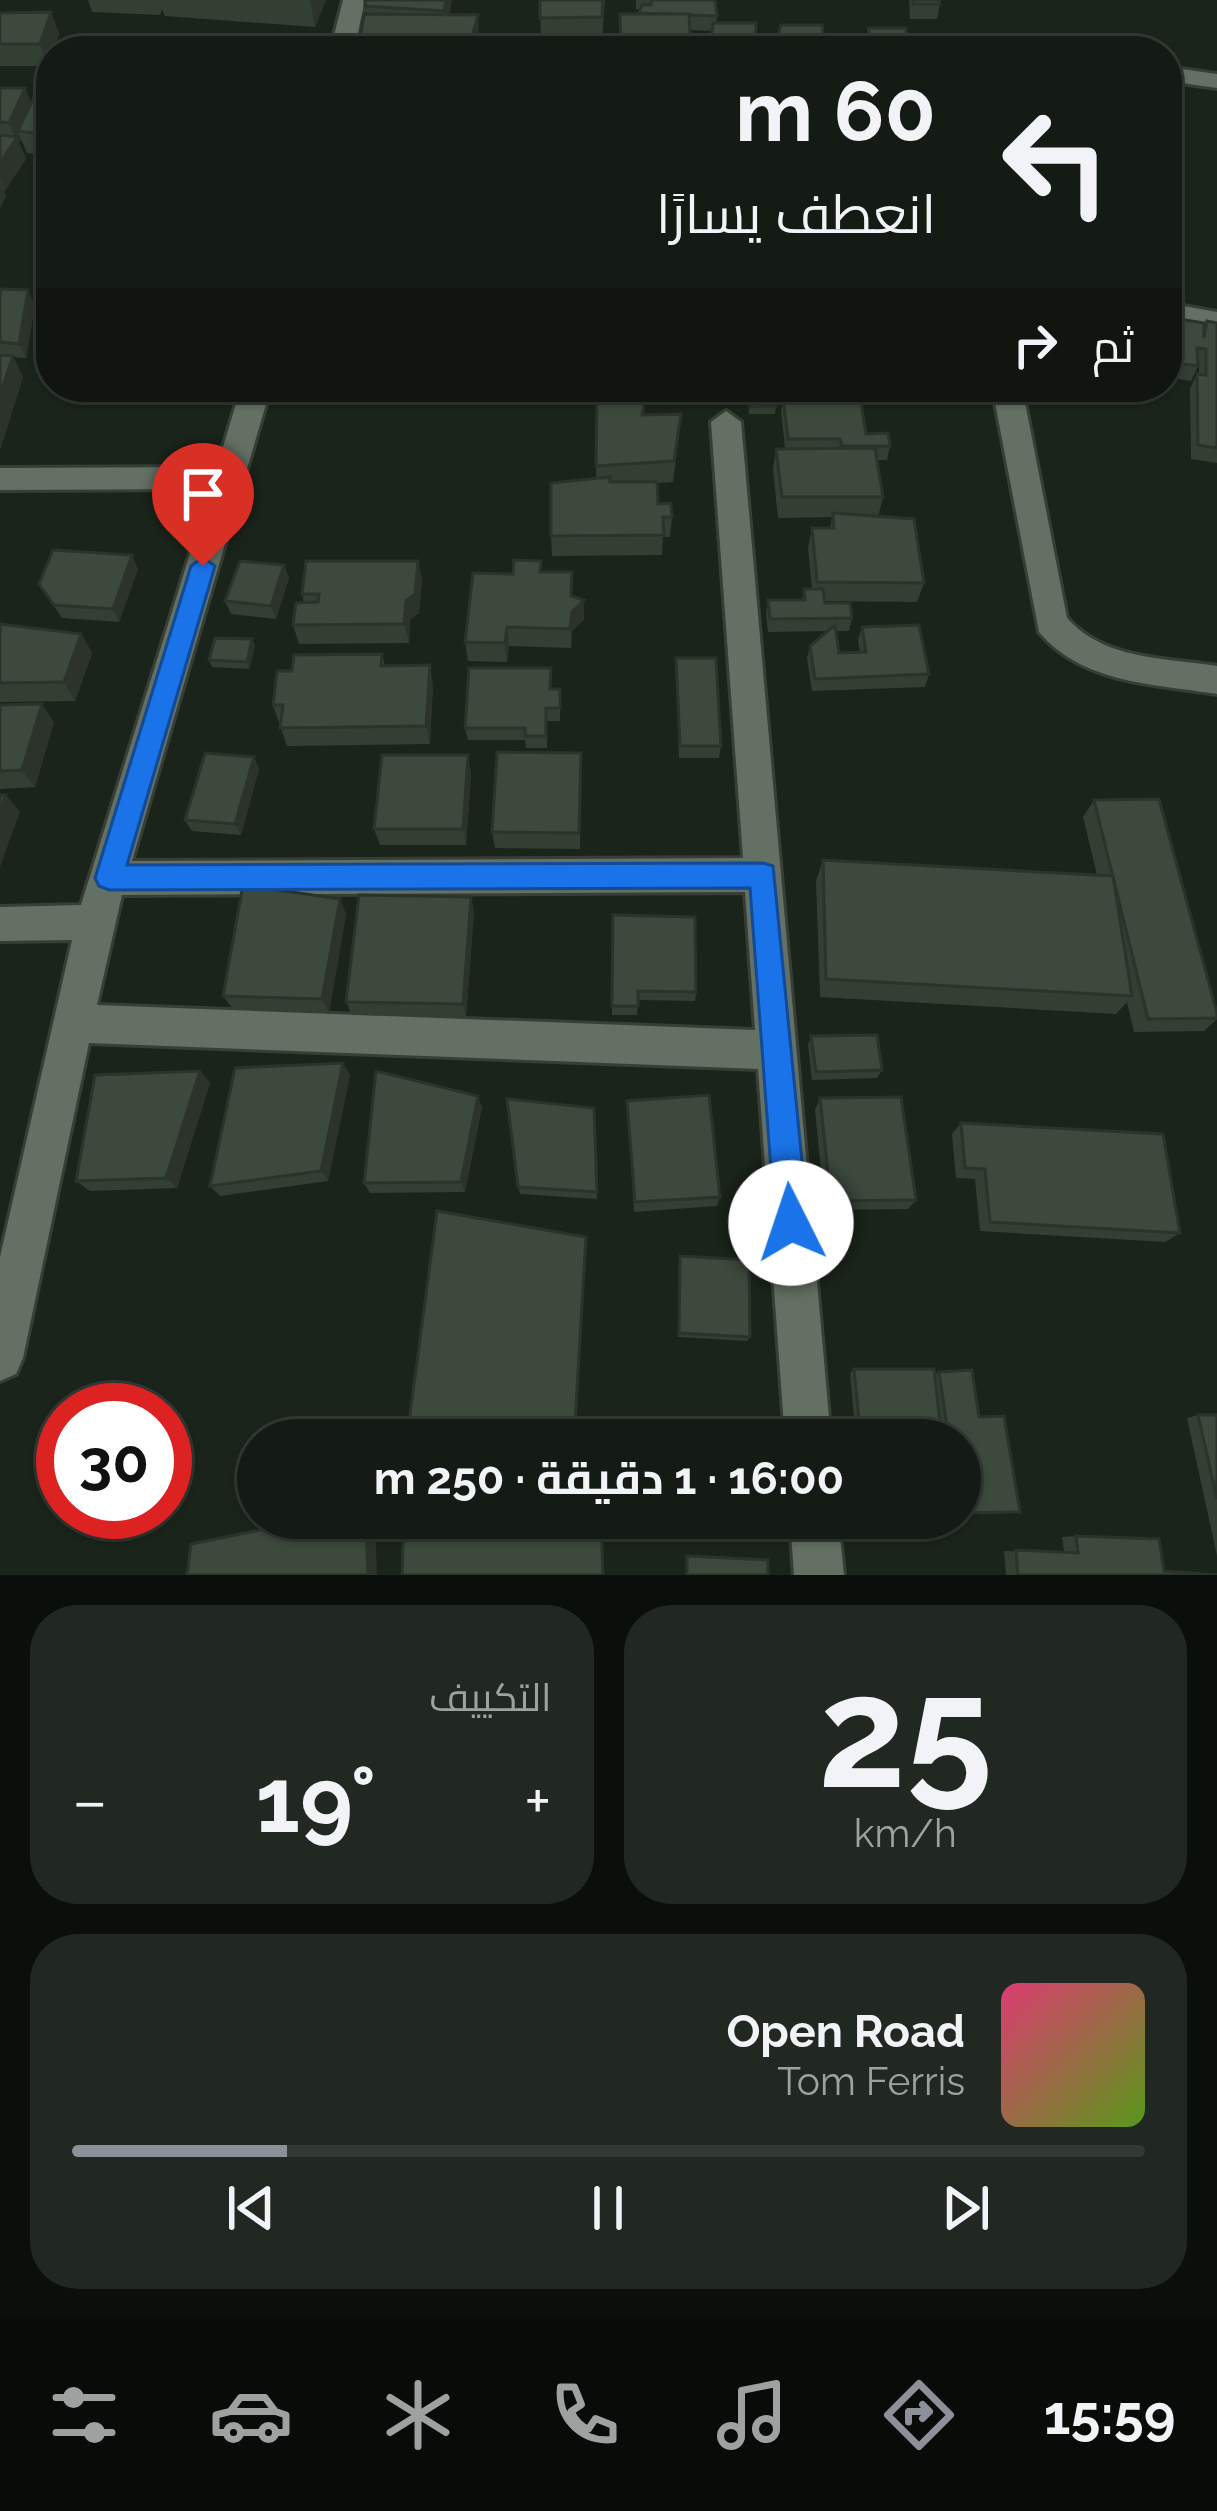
<!DOCTYPE html>
<html lang="ar">
<meta charset="utf-8">
<style>
body{margin:0;font-family:Raleway,Cairo,sans-serif;background:#212822;color:#f1f3f6;direction:rtl;height:100vh;display:flex;flex-direction:column;font-size:45px;white-space:nowrap}
*{box-sizing:border-box;margin:0}
p{font-size:39px;color:#9da1a0}
.icon{flex:none;width:66px;height:66px;fill:none;stroke:currentColor;stroke-width:2;stroke-linecap:round;stroke-linejoin:round}
.map{position:relative;height:1575px;overflow:hidden;direction:ltr}
.sheet{display:flex;flex-direction:column;gap:30px;padding:30px;background:#0b0f0b;flex:1}
.sheet>*{flex:none}
.top-card{position:absolute;left:36px;top:36px;width:1146px;height:366px;border-radius:48px;box-shadow:0 3px 9px #0004,0 0 0 3px #333934;direction:rtl;background:#141b14;color:#f1f3f6;overflow:hidden}
.speed{position:absolute;left:36px;top:1383px;display:flex;gap:24px;font-size:60px;font-weight:700;text-align:center}
.speed>*{display:grid;place-content:center;width:156px;height:156px;border-radius:50%;background:#141b14;box-shadow:0 3px 9px #0004,0 0 0 3px #333934;line-height:1}
.speed .limit{border:18px solid #d22;background:#fff;color:#111}
.pin{position:absolute;display:grid;place-items:center;width:102px;height:102px;color:#fff;margin:-123px -51px;border-radius:50% 50% 50% 0;rotate:-45deg;box-shadow:0 0 12px #0007}
.pin .icon{rotate:45deg}
.me{position:absolute;width:132px;margin:-66px;rotate:356deg;stroke-linejoin:round;filter:drop-shadow(0 0 9px #0008)}
.turn{display:flex;align-items:center;gap:42px;height:252px;padding:0 48px;font-size:54px}
.turn .icon{width:156px;height:156px;stroke-width:2.5}
.turn b{display:block;font-size:84px;line-height:102px}
.then{display:flex;align-items:center;height:114px;padding:0 48px;background:#0003;gap:24px;font-size:45px}
.big{font-size:90px;font-weight:700;line-height:1.1}
.sheet .card{flex:1;display:flex;flex-direction:column;justify-content:center;gap:18px;min-width:0;padding:0 42px;border-radius:48px;background:#212822}
.sheet .dial{align-items:center;gap:0}
.dial b{font-size:156px;line-height:1}
.song{display:flex;align-items:center;gap:36px}
.cover{width:144px;height:144px;border-radius:18px;background:linear-gradient(135deg,hsl(340 70% 55%),hsl(90 70% 35%))}
.played{height:12px;border-radius:6px;background:linear-gradient(90deg,#8c9099 20%,#333934 20%)}
.keys{display:flex;justify-content:space-around;direction:ltr}
.heat{display:flex;justify-content:space-between;align-items:center;font-size:66px;direction:ltr}
.sheet .tiles{flex:1;display:grid;gap:30px;grid-template-columns:1fr 1fr}
.card:last-child{grid-column:span 2}
.trip{position:absolute;left:237px;top:1419px;width:744px;height:120px;border-radius:60px;background:#141b14;box-shadow:0 3px 9px #0004,0 0 0 3px #333934;font-weight:700;line-height:120px;text-align:center;direction:rtl}
.dock{display:flex;height:192px;justify-content:space-around;align-items:center;background:#080b08;color:#9da1a0}
.dock .icon{width:84px;height:84px}
.dock .active{color:#8c9099}
.dock b{font-size:54px;color:#f1f3f6}
.map>svg:first-child{display:block}
.lines{fill:none;stroke-linecap:round;stroke-linejoin:round}
.minor-casing{stroke:#363e36;stroke-width:6}
.minor{fill:#637063;fill-rule:evenodd}
.wall{fill:#343f34}
.shaded-wall{fill:#2b332b}
.building{fill:#3d493d;stroke:#2b332b;stroke-width:3}
.route{fill:#1a73e8;stroke:#114b97;stroke-width:3}
</style>
<div class="map">
<svg width="1217" height="1575" viewBox="0 0 1217 1575">
<rect width="100%" height="100%" fill="#1a241a"/>
<g class="lines">
<defs>
<g id="minor">
<path d="M343,0H365L354,51H330Z"/>
<path d="M1167,67L1217,74V88L1167,81Z"/>
<path d="M1167,303L1217,312V330L1167,321Z"/>
<path d="M241,387H271L132,861L743,858L711,422L726,411L741,422L831,1440H785L758,1069L89,1043L23,1358L16,1374L0,1381V1257L72,940L0,941V907L81,905L210,489L0,490V468L217,467ZM745,892L755,1030L97,1005L122,895Z"/>
<path d="M992,387H1022L1067,618C1104,660 1166,658 1217,666V694C1155,684 1083,684 1039,632Z"/>
<path d="M790,1518H838L844,1575H794Z"/>
</g>
</defs>
<use href="#minor" class="minor-casing"/>
<use href="#minor" class="minor"/>
</g>
<g class="wall">
<path d="M88,0H326L315,27L165,16L162,9L160,15L92,12Z"/>
<path d="M452,0L449,15L479,37L366,14L365,6Z"/>
<path d="M540,0H605L602,39H541Z"/>
<path d="M636,0H715L717,23L712,31L690,30L639,14L640,10L636,9Z"/>
<path d="M909,0H939L940,4L937,19H910Z"/>
<path d="M51,12L59,34L48,66H0V13Z"/>
<path d="M781,25L826,51H775Z"/>
<path d="M868,28L907,38L920,51H867L865,43Z"/>
<path d="M51,74V156L27,153L21,139L19,143L26,159L4,191L6,196L0,208V88H25L31,103Z"/>
<path d="M0,289L35,305L26,358L13,357L23,377L0,450Z"/>
<path d="M1167,317L1204,327L1207,321L1217,323V463L1191,459L1190,389L1197,374H1199V364L1191,381L1167,377Z"/>
<path d="M597,395L645,397L644,415L679,435L673,482L657,483L658,504L672,517L670,537H663L662,555L552,556L551,536L596,478Z"/>
<path d="M748,395L776,406L775,414H749Z"/>
<path d="M783,397L866,434L890,446L887,460H877L883,497L878,517L924,583L917,602L825,601V603L852,618L849,631H836L839,653L860,652L858,640L862,627L929,674L925,687L812,691L807,658L810,646L828,631L768,632L766,613L768,600H802L804,589H812L808,548L812,528H830L832,517L778,518L773,469L776,449L785,448L781,411Z"/>
<path d="M418,561L422,580L419,613L410,620L409,643L299,644L293,625L304,602L302,594Z"/>
<path d="M284,565L289,578L276,619L231,614L225,601Z"/>
<path d="M138,569L119,622L62,618L39,584Z"/>
<path d="M542,572L573,596L584,619L572,631L571,648L509,646L507,662L468,661L465,642L513,574Z"/>
<path d="M0,624L81,634L92,653L75,701L0,702Z"/>
<path d="M252,639L255,646L249,669L212,667L209,660Z"/>
<path d="M382,654L385,666L433,684L430,744L287,746L273,705Z"/>
<path d="M676,658L721,746L719,758H679Z"/>
<path d="M551,689H560V721H547V748H526L525,740H468L465,728Z"/>
<path d="M0,705L54,722L35,787L0,789Z"/>
<path d="M581,753L580,849L495,848L492,832Z"/>
<path d="M254,757L259,769L241,835L192,831L185,820Z"/>
<path d="M471,773L466,845H380L374,829Z"/>
<path d="M1094,800L1217,1013V1019L1204,1031L1134,1032L1127,1002L1116,1014L820,997L816,881L823,860L1097,875L1083,817Z"/>
<path d="M471,897L474,912L466,1017L352,1015L346,1002Z"/>
<path d="M340,899L346,914L329,1013L233,1009L223,996Z"/>
<path d="M613,915L696,992L695,1001L638,1000L637,1015H612Z"/>
<path d="M811,1036L882,1070L877,1078L812,1080L808,1045Z"/>
<path d="M343,1063L350,1075L328,1181L220,1196L210,1186Z"/>
<path d="M200,1071L210,1083L177,1188L90,1191L76,1181Z"/>
<path d="M820,1098L916,1200L908,1209L825,1210L815,1110Z"/>
<path d="M627,1101L720,1197L717,1206L634,1212Z"/>
<path d="M482,1107L465,1192L370,1193L364,1183Z"/>
<path d="M594,1108L597,1199L520,1194L518,1187Z"/>
<path d="M961,1123L1180,1233L1165,1242L980,1231L975,1179L956,1178L952,1134Z"/>
<path d="M680,1256L750,1337L747,1341L678,1337Z"/>
<path d="M854,1369L934,1374L939,1372L979,1417L1020,1512L960,1514V1440H856L850,1373Z"/>
<path d="M1198,1415H1217V1556L1187,1418Z"/>
<path d="M1076,1536L1164,1571L1217,1575H1006L1004,1551L1064,1552L1062,1537Z"/>
</g>
<g class="shaded-wall">
<path d="M310,0H326L315,27Z"/>
<path d="M446,0H452L447,33L444,11Z"/>
<path d="M51,12L59,34L53,51H51L48,66L40,44Z"/>
<path d="M478,15L479,37L476,51H468Z"/>
<path d="M25,88L34,110L18,131L21,139L19,143L26,159L5,191L0,178V163L16,139L9,123Z"/>
<path d="M0,182L6,196L0,208Z"/>
<path d="M28,290L35,305L26,358L19,344Z"/>
<path d="M13,356L23,377L0,450V394Z"/>
<path d="M132,555L138,569L119,622L113,609Z"/>
<path d="M418,561L422,580L419,613L410,620L409,643L404,624L406,601Z"/>
<path d="M284,565L289,578L276,619L271,606Z"/>
<path d="M572,572V612L584,600V619L572,631L571,648Z"/>
<path d="M507,627L509,646L507,662L505,643Z"/>
<path d="M81,634L92,653L75,701L64,682Z"/>
<path d="M252,639L255,646L249,669L247,662Z"/>
<path d="M430,665L433,684L430,744L426,726Z"/>
<path d="M42,704L54,722L35,787L22,770Z"/>
<path d="M468,755L471,773L466,845L463,829Z"/>
<path d="M254,757L259,769L241,835L235,824Z"/>
<path d="M6,795L20,812L0,867V812Z"/>
<path d="M471,897L474,912L466,1017L463,1004Z"/>
<path d="M340,899L346,914L329,1013L322,999Z"/>
<path d="M343,1063L350,1075L328,1181L321,1171Z"/>
<path d="M200,1071L210,1083L177,1188L166,1178Z"/>
<path d="M478,1096L482,1107L465,1192L461,1182Z"/>
<path d="M586,1237L576,1440H574Z"/>
<path d="M366,1518H375L377,1575H368Z"/>
</g>
<g class="building">
<path d="M365,0H446L444,11L365,6Z"/>
<path d="M540,0H603L602,17L540,18Z"/>
<path d="M651,0H715L717,16L639,13L642,5H651Z"/>
<path d="M913,0H939L940,4H913Z"/>
<path d="M51,12L40,44H0V13Z"/>
<path d="M364,14L478,15L468,51H358Z"/>
<path d="M620,14H689L691,51H621Z"/>
<path d="M713,23H756L755,51H710Z"/>
<path d="M781,25H822L826,51H782V40L776,41Z"/>
<path d="M868,28H906L907,38L920,42V51H874Z"/>
<path d="M45,74H51V135L18,131Z"/>
<path d="M0,88H25L9,123L0,122Z"/>
<path d="M0,135L17,137L0,163Z"/>
<path d="M0,289L28,290L19,344L0,342Z"/>
<path d="M1167,317L1204,323V338L1207,321L1217,323V448L1198,445L1197,374L1206,375V349L1197,348L1198,366L1167,362Z"/>
<path d="M0,355L13,356L0,394Z"/>
<path d="M774,394L776,406L750,407L748,395Z"/>
<path d="M597,395L645,397L642,415L681,414L674,461L596,466Z"/>
<path d="M860,396L866,434L888,433L890,446H842L840,439H788L783,397Z"/>
<path d="M875,448L883,497H782L776,449Z"/>
<path d="M610,477V482H657L658,504L671,503L672,517H663L664,535L551,536V483Z"/>
<path d="M833,513L914,519L924,583L817,582L812,528H834Z"/>
<path d="M53,550L132,555L113,609L54,605L39,584Z"/>
<path d="M514,560L541,561L540,572H572L571,596L584,600L572,612L570,629L507,627L505,643L465,642L473,573L513,574Z"/>
<path d="M240,561L284,565L271,606L225,601Z"/>
<path d="M306,561H418L415,594L406,601L404,624L293,625L296,603L318,602L319,594H302Z"/>
<path d="M804,589H823L825,603H850L852,618L770,619L768,600H805Z"/>
<path d="M0,624L81,634L64,682L0,683Z"/>
<path d="M835,625L839,653L866,652L862,627L919,625L929,674L815,679L810,646Z"/>
<path d="M215,638L252,639L247,662L209,660Z"/>
<path d="M382,654L381,666L430,665L426,726L280,728L283,705H273L277,671H292L294,655Z"/>
<path d="M676,658H716L721,746H680Z"/>
<path d="M469,668H551L550,689H560V708H546V736H525V728H465Z"/>
<path d="M42,704L22,770L0,771V705Z"/>
<path d="M497,752L581,753L579,833L492,832Z"/>
<path d="M205,753L254,757L235,824L185,820Z"/>
<path d="M382,755H468L463,829H374Z"/>
<path d="M0,795H6L0,812Z"/>
<path d="M1159,799L1217,1013V1018L1148,1019L1094,800Z"/>
<path d="M823,860L1113,876L1132,996L826,979Z"/>
<path d="M243,885L340,899L322,999L223,996Z"/>
<path d="M359,895L471,897L463,1004L346,1002Z"/>
<path d="M613,915L695,917L696,992L638,991V1006H612Z"/>
<path d="M877,1035L882,1070L816,1072L811,1036Z"/>
<path d="M343,1063L321,1171L210,1186L235,1068Z"/>
<path d="M200,1071L166,1178L76,1181L95,1075Z"/>
<path d="M376,1071L478,1096L461,1182L364,1183Z"/>
<path d="M709,1095L720,1197L635,1202L627,1101Z"/>
<path d="M901,1097L916,1200L831,1201L820,1098Z"/>
<path d="M507,1099L594,1108L597,1192L518,1187Z"/>
<path d="M961,1123L1163,1134L1180,1233L990,1222L985,1169L965,1168Z"/>
<path d="M437,1211L586,1237L574,1440H419L407,1437Z"/>
<path d="M680,1256L749,1260L750,1337L679,1333Z"/>
<path d="M854,1369H934L942,1440H861Z"/>
<path d="M972,1370L979,1417L1004,1416L1020,1512L960,1513V1440H949L939,1372Z"/>
<path d="M1198,1415H1217V1499Z"/>
<path d="M320,1518H366L368,1575H187L191,1544Z"/>
<path d="M404,1518H601L603,1575H402Z"/>
<path d="M1076,1536L1159,1539L1164,1571L1217,1575H1018L1016,1550L1078,1553Z"/>
<path d="M687,1556L768,1560V1575H687Z"/>
</g>
<path class="route" d="M203,557L215,566L127,865L763,863L773,866L808,1223L803,1235L791,1240L780,1235L775,1223L750,888L109,890L99,886L95,878L191,566Z"/>
</svg>
<div class="speed"><div class="limit">30</div></div>
<div class="pin" style="left:203px;top:566px;background:#d93025"><svg class="icon" aria-label="arrive" viewBox="0 0 24 24"><path d="M6 21V4h12l-3 4 3 4H6"/></svg></div>
<svg class="me" style="left:791px;top:1223px" viewBox="-20 -20 40 40"><circle r="19" fill="#fff"/><path d="M0-13L10 11 0 6-10 11z" fill="#1a73e8"/></svg>
<div class="trip">16:00 · 1 دقيقة · 250 m</div>
<div class="top-card">
<div class="turn"><svg class="icon" aria-label="left" viewBox="0 0 24 24"><path d="M17 20v-9H6M10 6l-5 5 5 5"/></svg><div><b>60 m</b>انعطف يسارًا</div></div>
<div class="then">ثم<svg class="icon" aria-label="right" viewBox="0 0 24 24"><path d="M7 20v-9h11M14 6l5 5-5 5"/></svg></div>
</div>
</div>
<section class="sheet">
<div class="tiles">
<div class="card dial"><b>25</b><p>km/h</p></div>
<div class="card"><p>التكييف</p>
<div class="heat"><a>−</a><b class="big">19°</b><a>+</a></div>
</div>
<div class="card">
<div class="song"><i class="cover"></i><div><b>Open Road</b><p>Tom Ferris</p></div></div>
<div class="played"></div>
<div class="keys"><svg class="icon" aria-label="previous" viewBox="0 0 24 24"><path d="M18 5L8 12l10 7zM5 5v14"/></svg><svg class="icon" aria-label="pause" viewBox="0 0 24 24"><path d="M8 5v14M16 5v14"/></svg><svg class="icon" aria-label="next" viewBox="0 0 24 24"><path d="M6 5l10 7-10 7zM19 5v14"/></svg></div>
</div>
</div>
</section>
<nav class="dock">
<b>15:59</b>
<svg class="icon active" aria-label="directions" viewBox="0 0 24 24"><path d="M12 3l9 9-9 9-9-9zM9 14v-3h6M13 9l2 2-2 2"/></svg>
<svg class="icon" aria-label="music" viewBox="0 0 24 24"><path d="M9 18V5l10-2v13"/><circle cx="6" cy="18" r="3"/><circle cx="16" cy="16" r="3"/></svg>
<svg class="icon" aria-label="phone" viewBox="0 0 24 24"><path d="M5 4h4l2 5-3 2q2 4 5 5l2-3 5 2v4C11 20 4 13 5 4z"/></svg>
<svg class="icon" aria-label="climate" viewBox="0 0 24 24"><path d="M12 3v18M4 7l16 10M4 17L20 7"/></svg>
<svg class="icon" aria-label="car" viewBox="0 0 24 24"><path d="M5 17H2v-5l4-1 3-4h7l3 4 3 1v5h-3M9 17h6M6 11h13"/><circle cx="7" cy="17" r="2"/><circle cx="17" cy="17" r="2"/></svg>
<svg class="icon" aria-label="filters" viewBox="0 0 24 24"><path d="M4 7h16M4 17h16"/><circle cx="9" cy="7" r="2"/><circle cx="15" cy="17" r="2"/></svg>
</nav>
